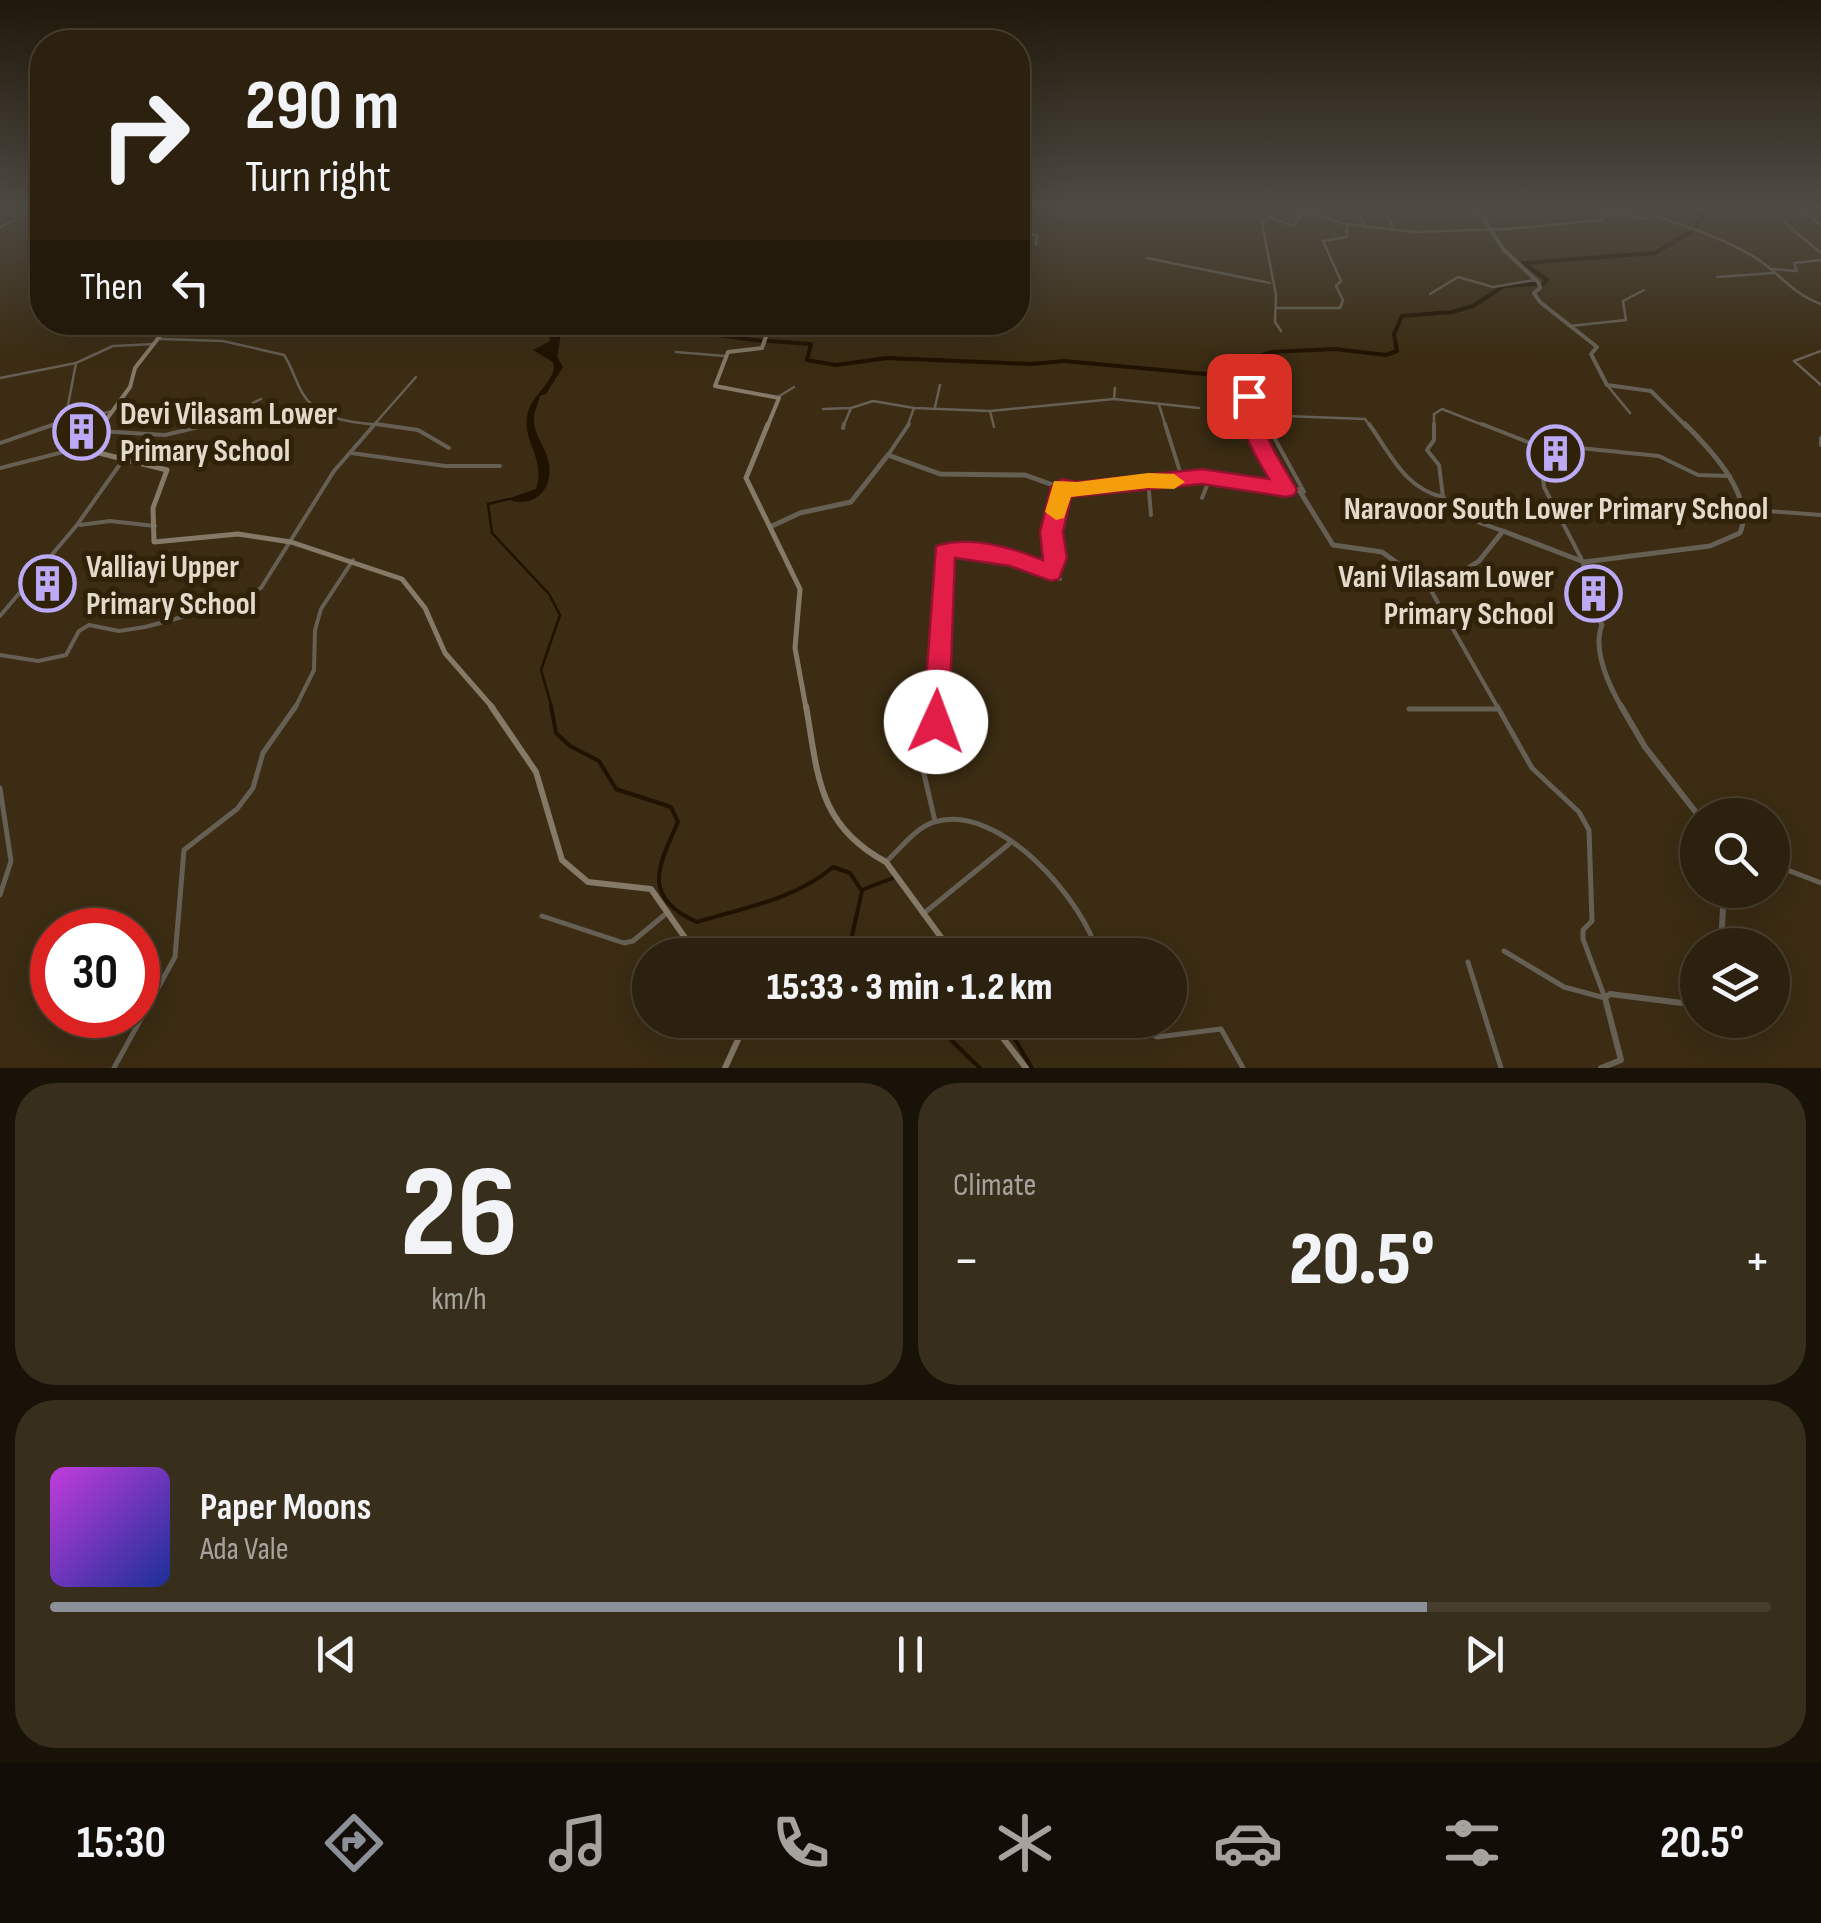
<!DOCTYPE html>
<meta charset="utf-8">
<style>
body{margin:0;font-family:"Sofia Sans Condensed",sans-serif;background:#382e1c;color:#f1f3f6;height:100vh;display:flex;flex-direction:column;font-size:38px;white-space:nowrap}
*{box-sizing:border-box;margin:0}
p{font-size:32px;color:#a6a39e}
.icon{flex:none;width:55px;height:55px;fill:none;stroke:currentColor;stroke-width:2;stroke-linecap:round;stroke-linejoin:round}
.map{position:relative;height:1068px;overflow:hidden}
.drawer{display:flex;flex-direction:column;gap:15px;padding:15px;background:#181208;flex:1}
.drawer>*{flex:none}
.guide{position:absolute;left:30px;top:30px;width:1000px;height:305px;border-radius:40px;box-shadow:0 10px 40px #0002,0 0 0 2px #483e2e;background:#2c210e;color:#f1f3f6;overflow:hidden}
.fabs{position:absolute;left:1680px;top:798px;display:grid;gap:20px}
.fabs a{display:grid;place-items:center;width:110px;height:110px;border-radius:50%;background:#2c210e;box-shadow:0 10px 40px #0002,0 0 0 2px #483e2e;font-size:50px}
.speed{position:absolute;left:30px;top:908px;display:flex;gap:20px;font-size:50px;font-weight:700;text-align:center}
.speed>*{display:grid;place-content:center;width:130px;height:130px;border-radius:50%;background:#2c210e;box-shadow:0 10px 40px #0002,0 0 0 2px #483e2e;line-height:1}
.speed .limit{border:15px solid #d22;background:#fff;color:#111}
.pin{position:absolute;display:grid;place-items:center;width:85px;height:85px;color:#fff;margin:-42px;border-radius:20px;box-shadow:0 5px 15px #0006}
.me{position:absolute;width:110px;margin:-55px;rotate:2deg;stroke-linejoin:round;filter:drop-shadow(0 0 8px #0008)}
.turn{display:flex;align-items:center;gap:35px;height:210px;padding:0 50px;font-size:45px}
.turn .icon{width:130px;height:130px;stroke-width:2.5}
.turn b{display:block;font-size:70px;line-height:85px}
.then{display:flex;align-items:center;height:95px;padding:0 50px;background:#0003;gap:20px;font-size:38px}
.big{font-size:75px;font-weight:800;line-height:1.1}
.drawer .tile{flex:1;display:flex;flex-direction:column;justify-content:center;gap:15px;min-width:0;padding:0 35px;border-radius:40px;background:#382e1c}
.drawer .dial{align-items:center;gap:0}
.dial b{font-size:130px;line-height:1}
.song{display:flex;align-items:center;gap:30px}
.cover{width:120px;height:120px;border-radius:15px;background:linear-gradient(135deg,hsl(290 70% 55%),hsl(230 70% 35%))}
.played{height:10px;border-radius:5px;background:linear-gradient(90deg,#8c9099 80%,#483e2e 80%)}
.keys{display:flex;justify-content:space-around;direction:ltr}
.heat{display:flex;justify-content:space-between;align-items:center;font-size:55px;direction:ltr}
.drawer .tiles{flex:1;display:grid;gap:15px;grid-template-columns:1fr 1fr}
.tile:last-child{grid-column:span 2}
.trip{position:absolute;left:632px;top:938px;width:555px;height:100px;border-radius:50px;background:#2c210e;box-shadow:0 10px 40px #0002,0 0 0 2px #483e2e;font-weight:800;line-height:100px;text-align:center}
.dock{display:flex;height:160px;justify-content:space-around;align-items:center;background:#120d06;color:#a6a39e}
.dock .icon{width:70px;height:70px}
.dock .current{color:#8c9099}
.dock b{font-size:45px;color:#f1f3f6}
.map>svg:first-child{display:block}
.water{fill:#1f1200}
.lines{fill:none;stroke-linecap:round;stroke-linejoin:round}
.stream-far1{stroke:#1f1200;stroke-width:2.5}
.stream{stroke:#1f1200;stroke-width:4}
.canal{stroke:#1f1200;stroke-width:4}
.minor-far2{stroke:#665f54;stroke-width:2.5}
.minor-far1{stroke:#665f54;stroke-width:4}
.minor{stroke:#665f54;stroke-width:5}
.tertiary-far2{stroke:#665f54;stroke-width:4}
.tertiary-far1{stroke:#665f54;stroke-width:5}
.tertiary{stroke:#665f54;stroke-width:6}
.secondary-far2{stroke:#857a68;stroke-width:4}
.secondary-far1{stroke:#857a68;stroke-width:5}
.secondary{stroke:#857a68;stroke-width:6}
.route{fill:#e11d48;stroke:#92132f;stroke-width:2.5}
.slow{fill:#f59e0b}
.labels{text-anchor:middle;stroke-width:10;stroke-linejoin:round;paint-order:stroke}
.poi-label{font-size:32px;font-weight:bold;fill:#e3dacc;stroke:#302209;text-anchor:start}
</style>
<div class="map">
<svg width="1821" height="1068" viewBox="0 0 1821 1068">
<rect width="100%" height="100%" fill="#3b2c13"/>
<path class="water" d="M517,323H554L561,334L557,357L563,367L546,394L540,396C538,404 534,412 534,419C533,435 547,448 549,464C553,492 532,509 507,499L536,489C546,459 523,443 527,417C530,396 550,387 554,368L553,362L533,350L550,341L548,333Z"/>
<g class="lines">
<g class="stream-far1">
<path d="M0,225L21,215"/>
<path d="M509,499L488,504L492,533L549,594L560,615L541,670L552,708"/>
</g>
<g class="stream">
<path d="M551,706L556,733L570,746L599,761L616,789L671,807L678,822C659,865 640,897 697,922C743,908 796,899 833,867L850,873L862,891L851,940L852,955"/>
<path d="M864,889L893,878"/>
<path d="M930,1020L980,1068"/>
<path d="M995,1020L1008,1032"/>
<path d="M1013,1036L1032,1068"/>
</g>
<g class="canal">
<path d="M1696,226L1707,206"/>
<path d="M1543,284L1547,280L1523,263L1655,253L1694,230"/>
<path d="M713,322L710,334L762,341"/>
<path d="M768,341L811,344L807,360L836,365L887,358L1032,364L1064,361L1205,374L1272,352L1335,349L1386,355L1397,351L1394,334L1402,316L1452,312L1473,306L1504,286L1537,284"/>
</g>
<g class="minor-far2">
<path d="M1292,206L1344,224L1414,232L1508,229L1602,220L1609,206"/>
<path d="M1357,206L1364,227"/>
<path d="M1798,206L1821,225"/>
<path d="M1608,212L1648,219"/>
<path d="M1388,215L1393,228"/>
<path d="M1651,215C1687,226 1723,238 1756,258C1779,273 1794,295 1821,304"/>
<path d="M1785,223L1821,253"/>
<path d="M0,227L42,206"/>
<path d="M1018,232L1037,235L1036,244"/>
<path d="M1147,258L1270,283"/>
<path d="M1772,269L1797,271L1794,263L1821,260"/>
<path d="M1717,277L1773,273"/>
<path d="M1430,294L1458,277L1493,287L1535,280"/>
<path d="M1277,308H1340L1343,300L1336,286L1341,281L1323,241L1347,237V225"/>
<path d="M1570,326L1626,320L1623,301L1644,290"/>
<path d="M1281,331L1275,322L1276,295L1262,223L1269,217L1294,226L1306,206"/>
<path d="M161,339L223,341L284,355C293,368 296,385 305,397C326,426 370,423 401,427"/>
<path d="M1821,351L1794,361L1821,385"/>
<path d="M676,352L725,356"/>
<path d="M1236,376L1255,405L1285,416L1365,419L1371,427"/>
<path d="M0,378L76,363"/>
<path d="M1607,385L1630,413"/>
<path d="M778,397L794,387"/>
<path d="M1114,399L1115,388"/>
<path d="M1249,399L1253,427"/>
<path d="M1159,405L1166,427"/>
<path d="M935,407L940,385"/>
<path d="M823,409L851,408L873,401L914,408L990,411L1114,399L1199,408"/>
<path d="M1269,410L1272,427"/>
<path d="M990,411L994,427"/>
<path d="M65,421L113,411"/>
<path d="M48,427L65,421L76,363L113,346L155,344"/>
<path d="M204,427L261,399"/>
<path d="M372,427L416,377"/>
<path d="M843,427L851,408"/>
<path d="M907,427L914,408"/>
<path d="M1434,427V414L1442,409L1488,427"/>
</g>
<g class="minor-far1">
<path d="M376,424L418,430L449,448"/>
<path d="M1165,424L1182,478"/>
<path d="M1252,424L1286,489"/>
<path d="M1272,424L1275,439L1304,492"/>
<path d="M1369,424C1390,453 1405,489 1443,497L1439,465L1427,450L1434,440V424"/>
<path d="M1482,424L1530,443L1659,456L1698,475L1730,476"/>
<path d="M843,428L844,424"/>
<path d="M99,431L165,435L211,424"/>
<path d="M1821,438V445"/>
<path d="M0,443L55,424"/>
<path d="M1539,445L1544,487L1581,558"/>
<path d="M351,453L445,466H500"/>
<path d="M888,455L909,424"/>
<path d="M0,468L87,446"/>
<path d="M1202,477L1208,483L1202,498"/>
<path d="M1148,480L1151,515"/>
<path d="M1443,497L1461,516L1503,531"/>
<path d="M1720,512L1742,509L1821,515"/>
<path d="M80,525L110,521L155,526"/>
<path d="M1051,572L1055,557L1051,532L1062,487"/>
<path d="M1429,587L1498,708"/>
<path d="M0,616L77,525L123,460"/>
<path d="M0,655L38,661L66,655L79,631L89,625L119,631L145,627L231,604L261,588L334,471L375,424"/>
<path d="M295,708L314,670L315,630L321,609L353,560"/>
<path d="M937,708L944,552C983,545 1026,559 1060,579"/>
</g>
<g class="minor">
<path d="M1497,706L1532,768L1579,812L1589,830L1592,921L1583,930V939L1605,998"/>
<path d="M1409,709H1498"/>
<path d="M0,788L11,861L0,895"/>
<path d="M935,821L917,744L933,735L937,706"/>
<path d="M886,862C900,849 915,828 934,822C999,802 1084,900 1098,955"/>
<path d="M1772,864L1821,883"/>
<path d="M923,914L1009,844"/>
<path d="M542,916L624,943L633,941L668,912"/>
<path d="M1504,951L1564,987L1605,998"/>
<path d="M1468,962L1501,1068"/>
<path d="M1124,1020L1157,1037L1221,1029L1243,1068"/>
<path d="M1005,1038L1035,1020"/>
<path d="M114,1068L175,957L184,850L237,809L253,788L263,753L296,706"/>
</g>
<path class="tertiary-far2" d="M1475,206L1504,250L1539,283L1540,288L1534,293L1540,302L1597,347L1591,354L1607,385L1651,391L1687,427"/>
<g class="tertiary-far1">
<path d="M772,526L800,513L851,502L888,455L940,474L1025,475L1067,490L1202,477L1299,490L1333,545L1382,552L1434,589L1479,561L1503,531L1584,562L1710,546L1740,533C1756,496 1709,448 1685,424"/>
<path d="M1584,562L1582,589L1602,625C1592,649 1609,686 1622,708"/>
</g>
<g class="tertiary">
<path d="M1621,706L1645,747L1698,815"/>
<path d="M1721,945L1724,890"/>
<path d="M1601,1068L1621,1060L1605,998L1610,994L1698,1005"/>
</g>
<g class="secondary-far2">
<path d="M101,427L130,387L135,368L171,322"/>
<path d="M767,427L779,398L715,386L728,352L762,348L771,322"/>
</g>
<g class="secondary-far1">
<path d="M103,424L87,450L167,470L153,508L154,542L238,534L291,542L402,579L425,608L445,653L493,708"/>
<path d="M768,424L746,478L800,589L795,648L806,708"/>
</g>
<g class="secondary">
<path d="M491,706L536,772L562,860L588,882L651,889L697,955"/>
<path d="M806,706C818,774 817,825 886,862L954,955"/>
<path d="M989,1020L1026,1068"/>
<path d="M725,1068L747,1020"/>
</g>
</g>
<linearGradient id="sky" x2="0" y2="1"><stop stop-color="#20180a"/><stop offset="0.58" stop-color="#4f4b44"/><stop offset="1" stop-color="#4f4b44" stop-opacity="0"/></linearGradient>
<rect width="1821" height="356" fill="url(#sky)"/>
<path class="route" d="M1249,390L1259,396C1258,432 1280,460 1297,490L1294,495L1286,497L1202,484L1071,497L1063,532L1067,558L1059,579L1051,581L1010,566L955,558L949,722L945,730L936,734L927,730L923,722L936,546C969,535 1011,547 1043,560L1040,532L1051,487L1062,479L1077,482L1202,469L1269,479C1254,453 1238,428 1239,396Z"/>
<path class="slow" d="M1148,473L1174,474L1185,482L1174,489L1148,488L1071,497L1064,518L1056,520L1045,512L1054,481L1077,482Z"/>
<defs>
<symbol id="building-ring" viewBox="-11 -11 22 22"><circle r="9.5" fill="#302209" stroke="#bcaaf6" stroke-width="1.5"/><path d="M-4-6H4V6H1V3H-1V6H-4ZM-2.5-4.3h1.7v1.8h-1.7ZM.8-4.3h1.7v1.8H.8ZM-2.5-1h1.7V.8h-1.7ZM.8-1h1.7V.8H.8Z" fill="#bcaaf6"/></symbol>
</defs>
<g fill-rule="evenodd">
<use href="#building-ring" x="50" y="400" width="63" height="63"/>
<use href="#building-ring" x="1524" y="422" width="63" height="63"/>
<use href="#building-ring" x="16" y="552" width="63" height="63"/>
<use href="#building-ring" x="1562" y="562" width="63" height="63"/>
</g>
<g class="labels">
<g class="poi-label">
<text x="120" y="424">Devi Vilasam Lower<tspan x="120" dy="37">Primary School</tspan></text>
<text x="1556" y="519" text-anchor="middle">Naravoor South Lower Primary School</text>
<text x="86" y="577">Valliayi Upper<tspan x="86" dy="37">Primary School</tspan></text>
<text x="1554" y="587" text-anchor="end">Vani Vilasam Lower<tspan x="1554" dy="37">Primary School</tspan></text>
</g>
</g>
</svg>
<div class="fabs">
<a><svg class="icon" aria-label="search" viewBox="0 0 24 24"><circle cx="10" cy="10" r="6"/><path d="M15 15l6 6"/></svg></a>
<a><svg class="icon" aria-label="layers" viewBox="0 0 24 24"><path d="M12 4l9 5-9 5-9-5zM3 14l9 5 9-5"/></svg></a>
</div>
<div class="speed"><div class="limit">30</div></div>
<div class="pin" style="left:1249px;top:396px;background:#d93025"><svg class="icon" aria-label="arrive" viewBox="0 0 24 24"><path d="M6 21V4h12l-3 4 3 4H6"/></svg></div>
<svg class="me" style="left:936px;top:722px" viewBox="-20 -20 40 40"><circle r="19" fill="#fff"/><path d="M0-13L10 11 0 6-10 11z" fill="#e11d48"/></svg>
<div class="trip">15:33 · 3 min · 1.2 km</div>
<div class="guide">
<div class="turn"><svg class="icon" aria-label="right" viewBox="0 0 24 24"><path d="M7 20v-9h11M14 6l5 5-5 5"/></svg><div><b>290 m</b>Turn right</div></div>
<div class="then">Then<svg class="icon" aria-label="left" viewBox="0 0 24 24"><path d="M17 20v-9H6M10 6l-5 5 5 5"/></svg></div>
</div>
</div>
<section class="drawer">
<div class="tiles">
<div class="tile dial"><b>26</b><p>km/h</p></div>
<div class="tile"><p>Climate</p>
<div class="heat"><a>−</a><b class="big">20.5°</b><a>+</a></div>
</div>
<div class="tile">
<div class="song"><i class="cover"></i><div><b>Paper Moons</b><p>Ada Vale</p></div></div>
<div class="played"></div>
<div class="keys"><svg class="icon" aria-label="previous" viewBox="0 0 24 24"><path d="M18 5L8 12l10 7zM5 5v14"/></svg><svg class="icon" aria-label="pause" viewBox="0 0 24 24"><path d="M8 5v14M16 5v14"/></svg><svg class="icon" aria-label="next" viewBox="0 0 24 24"><path d="M6 5l10 7-10 7zM19 5v14"/></svg></div>
</div>
</div>
</section>
<nav class="dock">
<b>15:30</b>
<svg class="icon current" aria-label="directions" viewBox="0 0 24 24"><path d="M12 3l9 9-9 9-9-9zM9 14v-3h6M13 9l2 2-2 2"/></svg>
<svg class="icon" aria-label="music" viewBox="0 0 24 24"><path d="M9 18V5l10-2v13"/><circle cx="6" cy="18" r="3"/><circle cx="16" cy="16" r="3"/></svg>
<svg class="icon" aria-label="phone" viewBox="0 0 24 24"><path d="M5 4h4l2 5-3 2q2 4 5 5l2-3 5 2v4C11 20 4 13 5 4z"/></svg>
<svg class="icon" aria-label="climate" viewBox="0 0 24 24"><path d="M12 3v18M4 7l16 10M4 17L20 7"/></svg>
<svg class="icon" aria-label="car" viewBox="0 0 24 24"><path d="M5 17H2v-5l4-1 3-4h7l3 4 3 1v5h-3M9 17h6M6 11h13"/><circle cx="7" cy="17" r="2"/><circle cx="17" cy="17" r="2"/></svg>
<svg class="icon" aria-label="filters" viewBox="0 0 24 24"><path d="M4 7h16M4 17h16"/><circle cx="9" cy="7" r="2"/><circle cx="15" cy="17" r="2"/></svg>
<b>20.5°</b>
</nav>
